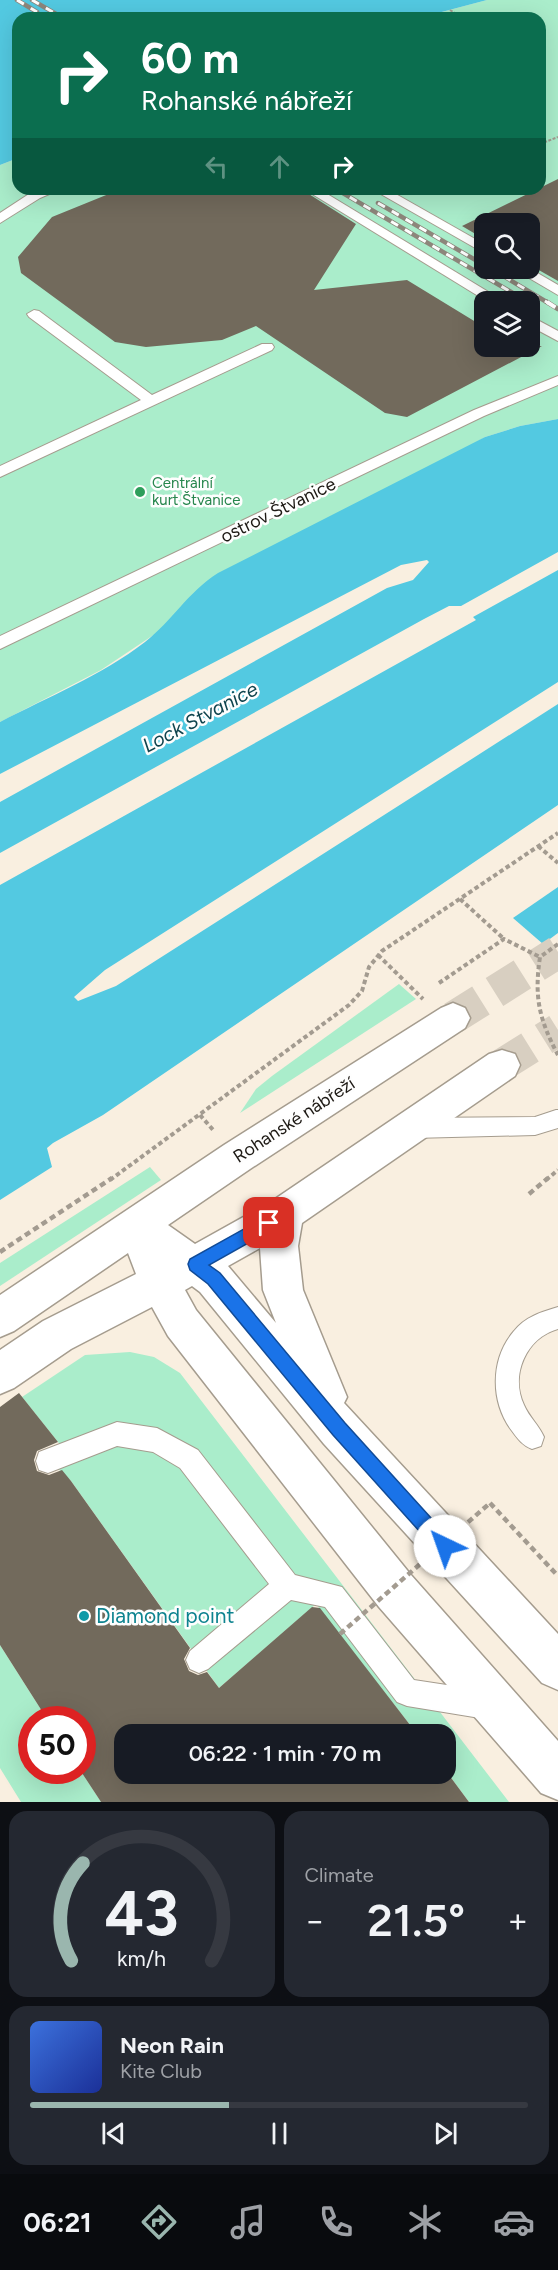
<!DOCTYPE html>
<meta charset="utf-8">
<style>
body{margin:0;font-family:Figtree,sans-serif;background:#242831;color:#f1f3f6;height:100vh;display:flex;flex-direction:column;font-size:22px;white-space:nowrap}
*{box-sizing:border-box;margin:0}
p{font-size:20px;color:#9ea1a6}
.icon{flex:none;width:33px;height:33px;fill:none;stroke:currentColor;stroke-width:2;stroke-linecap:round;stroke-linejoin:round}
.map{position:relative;height:1802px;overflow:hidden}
.side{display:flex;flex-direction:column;gap:9px;padding:9px;background:#0d0f14;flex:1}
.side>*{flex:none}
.hud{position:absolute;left:12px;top:12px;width:534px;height:183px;border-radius:18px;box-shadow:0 6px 24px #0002;background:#0b6e4f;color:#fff;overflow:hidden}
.tools{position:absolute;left:474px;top:213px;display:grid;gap:12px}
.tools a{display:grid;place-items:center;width:66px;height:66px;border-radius:12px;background:#171b24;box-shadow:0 6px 24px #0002;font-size:30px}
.speed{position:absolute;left:18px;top:1706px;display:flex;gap:12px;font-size:30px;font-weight:700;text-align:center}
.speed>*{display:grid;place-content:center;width:78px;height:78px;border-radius:50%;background:#171b24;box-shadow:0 6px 24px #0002;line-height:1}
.speed .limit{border:9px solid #d22;background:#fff;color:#111}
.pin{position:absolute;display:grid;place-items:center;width:51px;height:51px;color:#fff;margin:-26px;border-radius:12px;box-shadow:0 3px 9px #0006}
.me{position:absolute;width:66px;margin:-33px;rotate:318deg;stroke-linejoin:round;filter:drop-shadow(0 0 4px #0008)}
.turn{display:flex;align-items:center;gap:21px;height:126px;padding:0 30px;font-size:27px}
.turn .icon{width:78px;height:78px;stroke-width:2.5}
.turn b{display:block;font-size:42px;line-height:51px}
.lanes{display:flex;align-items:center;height:57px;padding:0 30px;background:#0003;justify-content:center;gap:30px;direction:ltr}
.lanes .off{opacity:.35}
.big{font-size:45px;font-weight:600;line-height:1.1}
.side .card{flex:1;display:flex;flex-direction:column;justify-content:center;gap:9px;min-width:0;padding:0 21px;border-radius:18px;background:#242831}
.side .dial{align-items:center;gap:0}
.dial svg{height:156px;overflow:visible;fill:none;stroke:#363941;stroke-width:7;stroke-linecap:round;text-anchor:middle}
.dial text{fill:#f1f3f6;stroke:none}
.song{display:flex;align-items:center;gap:18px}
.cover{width:72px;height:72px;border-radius:9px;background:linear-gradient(135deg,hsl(220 70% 55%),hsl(230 70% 35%))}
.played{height:6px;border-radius:3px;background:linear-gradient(90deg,#9ab6ae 40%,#363941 40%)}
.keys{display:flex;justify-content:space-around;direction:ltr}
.heat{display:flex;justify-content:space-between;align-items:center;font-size:33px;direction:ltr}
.side .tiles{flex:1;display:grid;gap:9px;grid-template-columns:1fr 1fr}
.card:last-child{grid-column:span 2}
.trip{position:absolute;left:114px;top:1724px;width:342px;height:60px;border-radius:18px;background:#171b24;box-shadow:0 6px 24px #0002;font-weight:600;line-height:60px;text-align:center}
.tab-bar{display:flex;height:96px;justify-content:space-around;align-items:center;background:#090b0e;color:#9ea1a6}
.tab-bar .icon{width:42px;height:42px}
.tab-bar .selected{color:#9ab6ae}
.tab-bar b{font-size:27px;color:#f1f3f6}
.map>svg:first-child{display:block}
.green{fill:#aaedcb;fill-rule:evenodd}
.water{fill:#53c9e1}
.building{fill:#726a5c}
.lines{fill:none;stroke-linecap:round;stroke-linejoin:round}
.secondary-tunnel{stroke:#d8cfc1;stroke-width:33;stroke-dasharray:33 16;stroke-linecap:butt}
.lane-casing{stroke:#a59c8e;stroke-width:2}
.secondary-casing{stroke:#a59c8e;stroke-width:3}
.path-far2{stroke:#a39b90;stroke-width:2;stroke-dasharray:3 1.5;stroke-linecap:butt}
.path-far1{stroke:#a39b90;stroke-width:4;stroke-dasharray:4.5 3;stroke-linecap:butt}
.path{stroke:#a39b90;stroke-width:4.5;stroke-dasharray:6 4;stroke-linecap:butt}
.lane{fill:#fff;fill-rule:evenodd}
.secondary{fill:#fff;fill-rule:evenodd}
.rail-far1-casing{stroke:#8d867b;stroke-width:4.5}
.rail-casing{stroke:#8d867b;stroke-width:5}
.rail-far1{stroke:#fefefe;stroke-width:3;stroke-dasharray:8;stroke-linecap:butt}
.rail{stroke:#fefefe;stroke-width:4;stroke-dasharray:10;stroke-linecap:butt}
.path-bridge{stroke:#a39b90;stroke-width:4.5;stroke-dasharray:6 4;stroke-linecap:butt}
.route{fill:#1a73e8;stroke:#114b97;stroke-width:1.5}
.leisure-dot{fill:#2e9e5b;stroke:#fefefe;stroke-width:2}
.culture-dot{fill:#0f9aa8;stroke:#fefefe;stroke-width:2}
.labels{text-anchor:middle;stroke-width:5;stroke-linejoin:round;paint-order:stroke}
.far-leisure-label{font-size:15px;fill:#27864d;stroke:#fefefe;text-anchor:start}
.street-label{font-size:18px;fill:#1d1914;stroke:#fefefe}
.water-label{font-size:20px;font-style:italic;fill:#0f444e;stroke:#fefefe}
.near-culture-label{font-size:21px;fill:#0d838f;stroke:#fefefe;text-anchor:start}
</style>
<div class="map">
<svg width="558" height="1802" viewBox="0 0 558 1802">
<rect width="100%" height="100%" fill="#f9efe0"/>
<g class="green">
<path d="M487,0H558V419L520,426L485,437L152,636L101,670L0,722V165L18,158V189H540V18H419ZM484,224H530V268H484ZM484,302H530V346H484Z"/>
<path d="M399,984L416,999L240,1113L256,1089L272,1076Z"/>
<path d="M150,1167L161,1180L0,1286V1263Z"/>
<path d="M130,1352L154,1357L180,1373L509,1802H469L446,1771V1734H417L316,1604L219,1688L71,1481L54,1465L62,1447L22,1397L85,1355Z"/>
<path d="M0,1645L47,1719H32V1770H80L101,1802H21L0,1768Z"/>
</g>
<g class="water">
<path d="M0,0H487L419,18H18V158L0,165Z"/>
<path d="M558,419V552L461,606H449L424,619L0,853V802L387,588L413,580L429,562L427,560L401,565L0,774V722C48,697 102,675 145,642C172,621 187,593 218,573L485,437L520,426Z"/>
<path d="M558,570V682L105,970L74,997L78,1001L116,986L558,704V805L103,1115L53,1143L47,1148L52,1167L0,1200V885L476,620L473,617Z"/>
<path d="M558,887V933L543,944L513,918Z"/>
</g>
<g class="building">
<path d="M558,179V281L530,265V224H484V239L462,226Z"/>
<path d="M121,189H301L356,224L314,290L407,280L484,327V346H542L407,417L385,413L256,326L222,340L146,347L115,342L21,273L18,257L52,217Z"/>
<path d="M19,1393L58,1442L37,1451L34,1460L37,1471L49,1475L62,1470L71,1481L190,1648L184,1659L189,1671L198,1675L207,1672L219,1688L312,1607L320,1608L417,1734H124V1773H446V1771L469,1802H101L80,1770H82V1719H47L0,1645V1407Z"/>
</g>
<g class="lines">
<g class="secondary-tunnel">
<path d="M453,1018L558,952"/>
<path d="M502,1065L558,1030"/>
</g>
<defs>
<g id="lane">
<path d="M42,189H61L40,198L0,223V213L32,192Z"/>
<path d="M304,189H319L505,302H488Z"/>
<path d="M372,189H387L484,244V253Z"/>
<path d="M512,268H529L558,285V295Z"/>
<path d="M34,310L39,311L152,395L262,344H272L274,347L272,350L0,477V466L141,400L29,317L27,314Z"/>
<path d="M530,316L558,331V341L530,326Z"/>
<path d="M558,376V385L484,416L0,649V636L474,410Z"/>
<path d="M556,1110H558V1128L535,1135L413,1138L405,1135L402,1128L405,1121L413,1118L535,1117Z"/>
<path d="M558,1307V1329C526,1338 510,1375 524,1405C529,1417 539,1425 544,1437L541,1446L532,1449C522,1445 518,1439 512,1431C490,1402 490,1359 514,1331C525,1317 541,1312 558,1307Z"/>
<path d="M117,1422L157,1428L198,1450L295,1575L342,1587L414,1680L486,1691L496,1695L500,1705L496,1715L486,1719L407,1706L397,1702L325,1607L291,1600L208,1669L199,1673L190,1669L186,1660L190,1651L269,1584L180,1468L153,1452L117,1446L48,1473L39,1470L36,1461L39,1452Z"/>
</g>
<path id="secondary" d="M453,1003L465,1008L470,1018L465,1028L250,1169L168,1225L195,1244L272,1201L489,1054L502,1050L515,1054L520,1065L515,1076L302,1223L298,1246L303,1290L347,1397L344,1403L558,1634V1690L542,1683L324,1444L200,1292L192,1286L185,1290L196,1310L411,1575L558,1741V1800L541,1793L379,1607L168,1336L152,1307L71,1349L14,1388L0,1394V1350L43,1321L136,1274L128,1253L14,1331L0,1337V1295L224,1145L441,1008ZM260,1248L263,1290L276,1323L228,1266Z"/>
</defs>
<use href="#lane" class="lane-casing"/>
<use href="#secondary" class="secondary-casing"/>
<g class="path-far2">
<path d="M450,10L458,15"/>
<path d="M540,144L558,137"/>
</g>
<g class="path-far1">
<path d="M538,846L558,863"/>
<path d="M460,899L504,939"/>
<path d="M558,944L540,957C534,997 539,1019 558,1055"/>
<path d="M378,955L423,999"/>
<path d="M439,983L504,939L540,957"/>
<path d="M200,1115L214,1131"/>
<path d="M110,1180L349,1005L362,991L369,967L382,951L558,833"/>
<path d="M546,1180L558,1170"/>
</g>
<g class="path">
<path d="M529,1194L548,1178"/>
<path d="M0,1252L112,1178"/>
<path d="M490,1503L558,1576"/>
</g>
<use href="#lane" class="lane"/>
<use href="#secondary" class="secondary"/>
<defs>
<g id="rail-far1">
<path d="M17,0L37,12"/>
<path d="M32,0L63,18"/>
<path d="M336,189L528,302"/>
<path d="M378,203L484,265"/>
<path d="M490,268L550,304"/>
</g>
<path id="rail" d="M547,302L558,309"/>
</defs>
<use href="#rail-far1" class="rail-far1-casing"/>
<use href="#rail" class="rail-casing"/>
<use href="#rail-far1" class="rail-far1"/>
<use href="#rail" class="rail"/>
<path class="path-bridge" d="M340,1634L490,1503"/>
</g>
<path class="route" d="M269,1215L275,1218L277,1223L275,1228L209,1265L220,1273L345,1423L451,1540L454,1546L451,1552L445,1555L438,1552L333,1435L208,1284L190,1270L188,1264L190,1259Z"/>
<circle class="leisure-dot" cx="140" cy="492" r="6"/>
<circle class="culture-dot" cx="84" cy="1616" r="6"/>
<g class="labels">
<g class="far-leisure-label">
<text x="152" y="488">Centrální<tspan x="152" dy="17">kurt Štvanice</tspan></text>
</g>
<g class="street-label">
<text transform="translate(278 510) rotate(-26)" y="6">ostrov Štvanice</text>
<text transform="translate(294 1120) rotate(-33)" y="6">Rohanské nábřeží</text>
</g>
<g class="water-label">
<text transform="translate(200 717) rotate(-28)" y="7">Lock Stvanice</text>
</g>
<g class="near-culture-label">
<text x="96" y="1623">Diamond point</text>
</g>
</g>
</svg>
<div class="tools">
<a><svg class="icon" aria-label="search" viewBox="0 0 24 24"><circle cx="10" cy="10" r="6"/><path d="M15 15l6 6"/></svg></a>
<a><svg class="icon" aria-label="layers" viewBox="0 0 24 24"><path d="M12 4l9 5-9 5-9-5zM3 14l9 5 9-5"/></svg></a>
</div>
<div class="speed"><div class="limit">50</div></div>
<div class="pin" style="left:269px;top:1223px;background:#d93025"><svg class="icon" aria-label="arrive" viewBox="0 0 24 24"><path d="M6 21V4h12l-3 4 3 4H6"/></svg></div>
<svg class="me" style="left:445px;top:1546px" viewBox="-20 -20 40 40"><circle r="19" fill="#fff"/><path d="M0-13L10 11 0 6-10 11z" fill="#1a73e8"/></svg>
<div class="trip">06:22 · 1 min · 70 m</div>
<div class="hud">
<div class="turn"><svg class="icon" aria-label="right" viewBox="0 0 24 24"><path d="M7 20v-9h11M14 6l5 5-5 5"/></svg><div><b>60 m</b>Rohanské nábřeží</div></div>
<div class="lanes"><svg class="icon off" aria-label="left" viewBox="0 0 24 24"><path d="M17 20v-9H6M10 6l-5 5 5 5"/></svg><svg class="icon off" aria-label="ahead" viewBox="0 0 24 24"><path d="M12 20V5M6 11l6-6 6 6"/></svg><svg class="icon" aria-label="right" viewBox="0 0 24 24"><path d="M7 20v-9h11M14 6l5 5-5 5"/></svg></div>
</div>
</div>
<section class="side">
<div class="tiles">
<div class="card dial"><svg viewBox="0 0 100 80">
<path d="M14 69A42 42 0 1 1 86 69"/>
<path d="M14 69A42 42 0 0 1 20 19" stroke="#9ab6ae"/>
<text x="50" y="56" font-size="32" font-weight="700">43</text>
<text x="50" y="72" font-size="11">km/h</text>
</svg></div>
<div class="card"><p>Climate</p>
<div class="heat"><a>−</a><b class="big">21.5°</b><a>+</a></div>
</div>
<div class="card">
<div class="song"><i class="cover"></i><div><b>Neon Rain</b><p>Kite Club</p></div></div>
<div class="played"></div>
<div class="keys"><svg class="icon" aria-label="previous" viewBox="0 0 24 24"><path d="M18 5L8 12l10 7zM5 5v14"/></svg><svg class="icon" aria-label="pause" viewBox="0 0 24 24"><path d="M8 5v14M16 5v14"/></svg><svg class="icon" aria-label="next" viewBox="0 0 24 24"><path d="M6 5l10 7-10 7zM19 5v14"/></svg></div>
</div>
</div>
</section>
<nav class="tab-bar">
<b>06:21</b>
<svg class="icon selected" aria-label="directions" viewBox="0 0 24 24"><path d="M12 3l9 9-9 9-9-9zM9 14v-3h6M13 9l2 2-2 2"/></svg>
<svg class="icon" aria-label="music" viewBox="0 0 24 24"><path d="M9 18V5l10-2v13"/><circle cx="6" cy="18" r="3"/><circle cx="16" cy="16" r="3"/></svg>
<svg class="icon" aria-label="phone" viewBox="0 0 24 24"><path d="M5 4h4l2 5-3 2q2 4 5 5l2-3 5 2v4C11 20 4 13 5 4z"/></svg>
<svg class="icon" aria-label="climate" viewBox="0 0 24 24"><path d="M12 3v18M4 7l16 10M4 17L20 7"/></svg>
<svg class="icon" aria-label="car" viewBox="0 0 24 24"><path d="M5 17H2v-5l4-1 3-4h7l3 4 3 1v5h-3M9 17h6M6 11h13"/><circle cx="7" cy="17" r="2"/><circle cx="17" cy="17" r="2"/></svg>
</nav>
